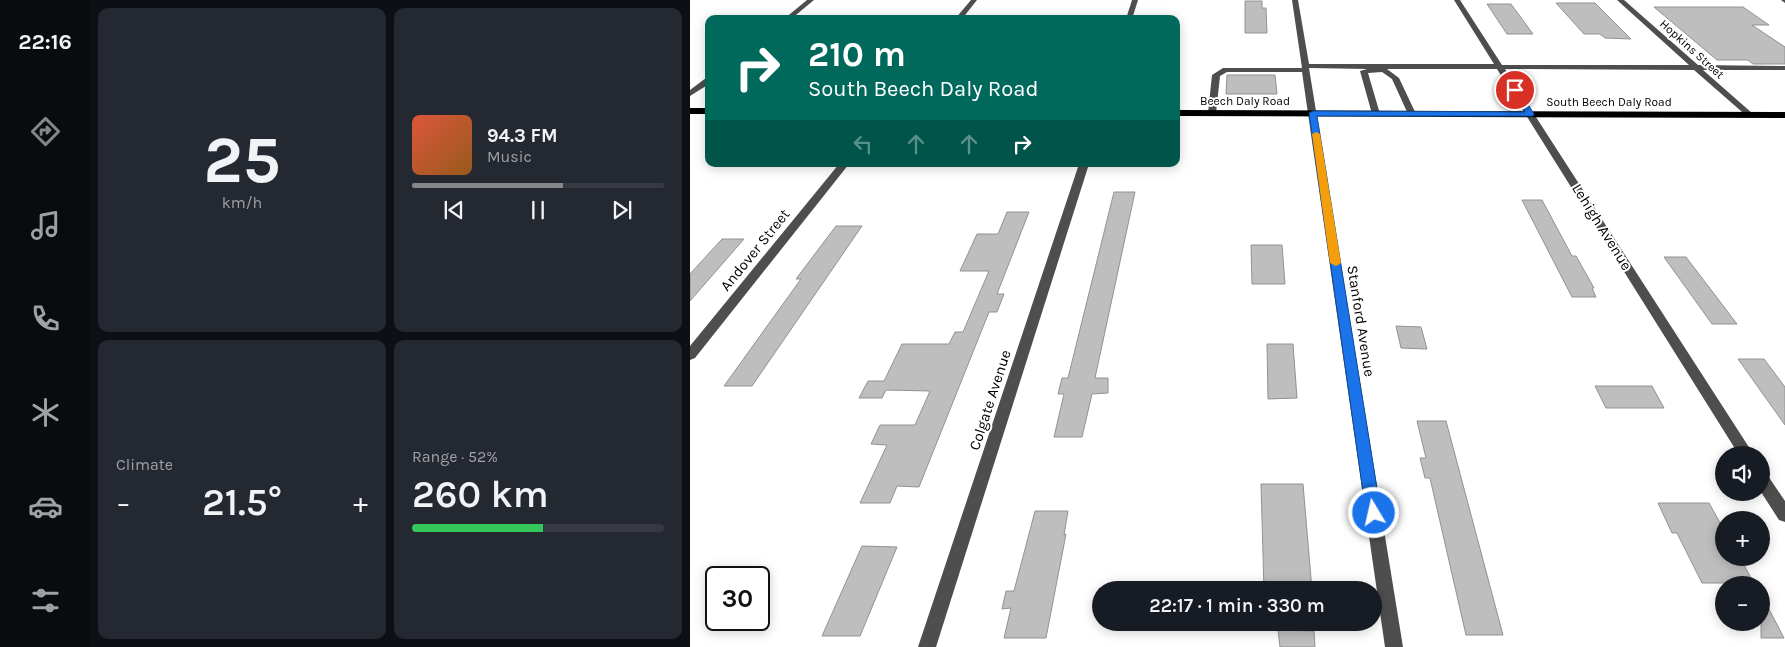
<!DOCTYPE html>
<meta charset="utf-8">
<style>
body{margin:0;font-family:Karla,sans-serif;background:#242831;color:#f1f3f6;height:100vh;display:flex;flex-direction:column;font-size:19px;white-space:nowrap}
*{box-sizing:border-box;margin:0}
p{font-size:16px;color:#9ea1a6}
.icon{flex:none;width:28px;height:28px;fill:none;stroke:currentColor;stroke-width:2;stroke-linecap:round;stroke-linejoin:round}
.map{position:relative;flex:1;overflow:hidden}
.details{display:flex;flex-direction:column;gap:8px;padding:8px;background:#0d0f14;width:600px}
.details>*{flex:none}
.top-card{position:absolute;left:15px;top:15px;width:475px;height:152px;border-radius:10px;box-shadow:0 2px 12px #0003;background:#00695c;color:#fff;overflow:hidden}
.controls{position:absolute;left:1025px;top:446px;display:grid;gap:10px}
.controls a{display:grid;place-items:center;width:55px;height:55px;border-radius:50%;background:#171b24;box-shadow:0 2px 12px #0003;font-size:25px}
.speed{position:absolute;left:15px;top:566px;display:flex;gap:10px;font-size:25px;font-weight:700;text-align:center}
.speed>*{display:grid;place-content:center;width:65px;height:65px;border-radius:50%;background:#171b24;box-shadow:0 2px 12px #0003;line-height:1}
.speed .limit{border:2px solid #111;border-radius:8px;background:#fff;color:#111}
.pin{position:absolute;display:grid;place-items:center;width:42px;height:42px;color:#fff;margin:-21px;border:2px solid #fff;border-radius:50%;box-shadow:0 1px 5px #0007}
.me{position:absolute;width:55px;margin:-28px;rotate:351deg;stroke-linejoin:round;filter:drop-shadow(0 0 4px #0008)}
.turn{display:flex;align-items:center;gap:18px;height:105px;padding:0 20px;font-size:22px}
.turn .icon{width:65px;height:65px;stroke-width:2.5}
.turn b{display:block;font-size:35px;line-height:42px}
.lanes{display:flex;align-items:center;height:48px;padding:0 20px;background:#0003;justify-content:center;gap:25px;direction:ltr}
.lanes .off{opacity:.35}
.big{font-size:38px;font-weight:600;line-height:1.1}
.details .card{flex:1;display:flex;flex-direction:column;justify-content:center;gap:8px;min-width:0;padding:0 18px;border-radius:10px;background:#242831}
.details .dial{align-items:center;gap:0}
.dial b{font-size:65px;line-height:1}
.song{display:flex;align-items:center;gap:15px}
.cover{width:60px;height:60px;border-radius:8px;background:linear-gradient(135deg,hsl(10 70% 55%),hsl(30 70% 35%))}
.played{height:5px;border-radius:2px;background:linear-gradient(90deg,#858687 60%,#363941 60%)}
.keys{display:flex;justify-content:space-around;direction:ltr}
.heat{display:flex;justify-content:space-between;align-items:center;font-size:28px;direction:ltr}
.charge{height:8px;border-radius:4px;background:linear-gradient(90deg,#34c759 52%,#363941 0)}
.details .tiles{flex:1;display:grid;gap:8px;grid-template-columns:repeat(2,1fr)}
.trip{position:absolute;left:402px;top:581px;width:290px;height:50px;border-radius:25px;background:#171b24;box-shadow:0 2px 12px #0003;font-weight:600;line-height:50px;text-align:center}
main{display:flex;flex:1;min-height:0}
.menu{display:flex;flex-direction:column;width:90px;justify-content:space-around;align-items:center;background:#090b0e;color:#9ea1a6}
.menu .icon{width:35px;height:35px}
.menu .on{color:#858687}
.menu b{font-size:22px;color:#f1f3f6}
.map>svg:first-child{display:block}
.building{fill:#bebebe;stroke:#929292}
.lines{fill:none;stroke-linecap:round;stroke-linejoin:round}
.minor{fill:#4e4e4e;fill-rule:evenodd}
.major{fill:#000;fill-rule:evenodd}
.route{fill:#1a73e8;stroke:#114b97}
.slow{fill:#f59e0b}
.labels{text-anchor:middle;stroke-width:4;stroke-linejoin:round;paint-order:stroke}
.far-street-label{font-size:12px;fill:#000;stroke:#fff}
.street-label{font-size:15px;fill:#000;stroke:#fff}
</style>
<main>
<nav class="menu">
<b>22:16</b>
<svg class="icon on" aria-label="directions" viewBox="0 0 24 24"><path d="M12 3l9 9-9 9-9-9zM9 14v-3h6M13 9l2 2-2 2"/></svg>
<svg class="icon" aria-label="music" viewBox="0 0 24 24"><path d="M9 18V5l10-2v13"/><circle cx="6" cy="18" r="3"/><circle cx="16" cy="16" r="3"/></svg>
<svg class="icon" aria-label="phone" viewBox="0 0 24 24"><path d="M5 4h4l2 5-3 2q2 4 5 5l2-3 5 2v4C11 20 4 13 5 4z"/></svg>
<svg class="icon" aria-label="climate" viewBox="0 0 24 24"><path d="M12 3v18M4 7l16 10M4 17L20 7"/></svg>
<svg class="icon" aria-label="car" viewBox="0 0 24 24"><path d="M5 17H2v-5l4-1 3-4h7l3 4 3 1v5h-3M9 17h6M6 11h13"/><circle cx="7" cy="17" r="2"/><circle cx="17" cy="17" r="2"/></svg>
<svg class="icon" aria-label="filters" viewBox="0 0 24 24"><path d="M4 7h16M4 17h16"/><circle cx="9" cy="7" r="2"/><circle cx="15" cy="17" r="2"/></svg>
</nav>
<section class="details">
<div class="tiles">
<div class="card dial"><b>25</b><p>km/h</p></div>
<div class="card">
<div class="song"><i class="cover"></i><div><b>94.3 FM</b><p>Music</p></div></div>
<div class="played"></div>
<div class="keys"><svg class="icon" aria-label="previous" viewBox="0 0 24 24"><path d="M18 5L8 12l10 7zM5 5v14"/></svg><svg class="icon" aria-label="pause" viewBox="0 0 24 24"><path d="M8 5v14M16 5v14"/></svg><svg class="icon" aria-label="next" viewBox="0 0 24 24"><path d="M6 5l10 7-10 7zM19 5v14"/></svg></div>
</div>
<div class="card"><p>Climate</p>
<div class="heat"><a>−</a><b class="big">21.5°</b><a>+</a></div>
</div>
<div class="card"><p>Range · 52%</p><b class="big">260 km</b><div class="charge"></div></div>
</div>
</section>
<div class="map">
<svg width="1095" height="647" viewBox="0 0 1095 647">
<rect width="100%" height="100%" fill="#fff"/>
<g class="building">
<path d="M555,1H572V8H576L577,33H555Z"/>
<path d="M866,3H905L941,39L915,38L910,34H894Z"/>
<path d="M797,4H821L843,34H817Z"/>
<path d="M964,7H1053L1079,25H1062L1095,47V64H1063L1058,60H1027Z"/>
<path d="M537,75H585L587,94H536Z"/>
<path d="M424,192H445L405,378H418V393L402,394L392,437H364L374,394H368L372,378H378Z"/>
<path d="M832,200H852L882,256H886L904,288H902L906,297H882Z"/>
<path d="M317,212H339L307,294H314L307,312H299L229,487L207,486L200,503H170L197,445L181,444L190,425H225L240,391L196,390L192,398H169L178,381H194L212,344H259L265,332H273L299,271H270L287,234H308Z"/>
<path d="M146,226H172L62,386H34L111,279H106Z"/>
<path d="M32,239H54L0,301V274Z"/>
<path d="M561,245H592L595,284H562Z"/>
<path d="M974,257H996L1047,324H1022Z"/>
<path d="M706,326L731,327L737,349L711,348Z"/>
<path d="M577,344H603L607,398L578,399Z"/>
<path d="M1048,359H1074L1095,387V425Z"/>
<path d="M905,386H962L974,408H916Z"/>
<path d="M727,421H756L813,635H776L740,478H735L730,458H736Z"/>
<path d="M571,484H613L622,590H574Z"/>
<path d="M968,503H1019L1034,530V558H1050L1064,583H1012L987,533H982Z"/>
<path d="M345,511H378L374,535L376,534L356,638H314L321,608L312,609L316,591H324Z"/>
<path d="M172,546L207,547L170,636H132Z"/>
<path d="M1071,594L1094,638H1071Z"/>
<path d="M588,630L624,631L625,647H590Z"/>
</g>
<g class="lines">
<g class="minor">
<path d="M117,0H124L101,19H94Z"/>
<path d="M281,0H287L272,19H265Z"/>
<path d="M442,0H448L442,19H436Z"/>
<path d="M602,0H608L619,64H804L764,0H770L812,65H999L927,0H934L1008,65L1095,66V70H1013L1062,113V117L1059,118L1004,70L815,69L1064,455H1049L807,69H697L709,78L726,114L722,117L718,114L702,79L692,72L678,73L690,114L686,117L682,114L670,71L677,69L619,68L713,647H695L612,72H537L530,76L526,113L522,116L518,113L522,75L533,68H612Z"/>
<path d="M1091,0H1095V3Z"/>
<path d="M16,78H19V84L0,96V90Z"/>
<path d="M149,164H159L5,358L0,360V346Z"/>
<path d="M389,164H399L246,647H228Z"/>
<path d="M1071,471L1076,473L1095,501V522L1089,520L1071,492Z"/>
</g>
<g class="major">
<rect x="0" y="108" width="19" height="6"/>
<path d="M486,110L1095,112V118L486,116Z"/>
</g>
</g>
<path class="route" d="M823,89H828L844,114L843,116H627L691,513L689,518L684,520L678,518L676,513L619,113L623,111L835,112Z"/>
<path class="slow" d="M626,132L630,134L651,263L646,266L640,263L622,134Z"/>
<g class="labels">
<g class="far-street-label">
<text transform="translate(1002 49) rotate(42)" y="4">Hopkins Street</text>
<text x="555" y="105">Beech Daly Road</text>
<text x="919" y="106">South Beech Daly Road</text>
</g>
<g class="street-label">
<text transform="translate(912 227) rotate(58)" y="5">Lehigh Avenue</text>
<text transform="translate(65 250) rotate(-51)" y="5">Andover Street</text>
<text transform="translate(671 321) rotate(81)" y="5">Stanford Avenue</text>
<text transform="translate(300 400) rotate(-72)" y="5">Colgate Avenue</text>
</g>
</g>
</svg>
<div class="controls">
<a><svg class="icon" aria-label="sound" viewBox="0 0 24 24"><path d="M4 9h4l5-4v14l-5-4H4zM17 9q2 3 0 6"/></svg></a>
<a>+</a>
<a>−</a>
</div>
<div class="speed"><div class="limit">30</div></div>
<div class="pin" style="left:825px;top:90px;background:#d93025"><svg class="icon" aria-label="arrive" viewBox="0 0 24 24"><path d="M6 21V4h12l-3 4 3 4H6"/></svg></div>
<svg class="me" style="left:684px;top:513px" viewBox="-20 -20 40 40"><circle r="17" fill="#1a73e8" stroke="#fff" stroke-width="3"/><path d="M0-11L8 9 0 5-8 9z" fill="#fff"/></svg>
<div class="trip">22:17 · 1 min · 330 m</div>
<div class="top-card">
<div class="turn"><svg class="icon" aria-label="right" viewBox="0 0 24 24"><path d="M7 20v-9h11M14 6l5 5-5 5"/></svg><div><b>210 m</b>South Beech Daly Road</div></div>
<div class="lanes"><svg class="icon off" aria-label="left" viewBox="0 0 24 24"><path d="M17 20v-9H6M10 6l-5 5 5 5"/></svg><svg class="icon off" aria-label="ahead" viewBox="0 0 24 24"><path d="M12 20V5M6 11l6-6 6 6"/></svg><svg class="icon off" aria-label="ahead" viewBox="0 0 24 24"><path d="M12 20V5M6 11l6-6 6 6"/></svg><svg class="icon" aria-label="right" viewBox="0 0 24 24"><path d="M7 20v-9h11M14 6l5 5-5 5"/></svg></div>
</div>
</div>
</main>
